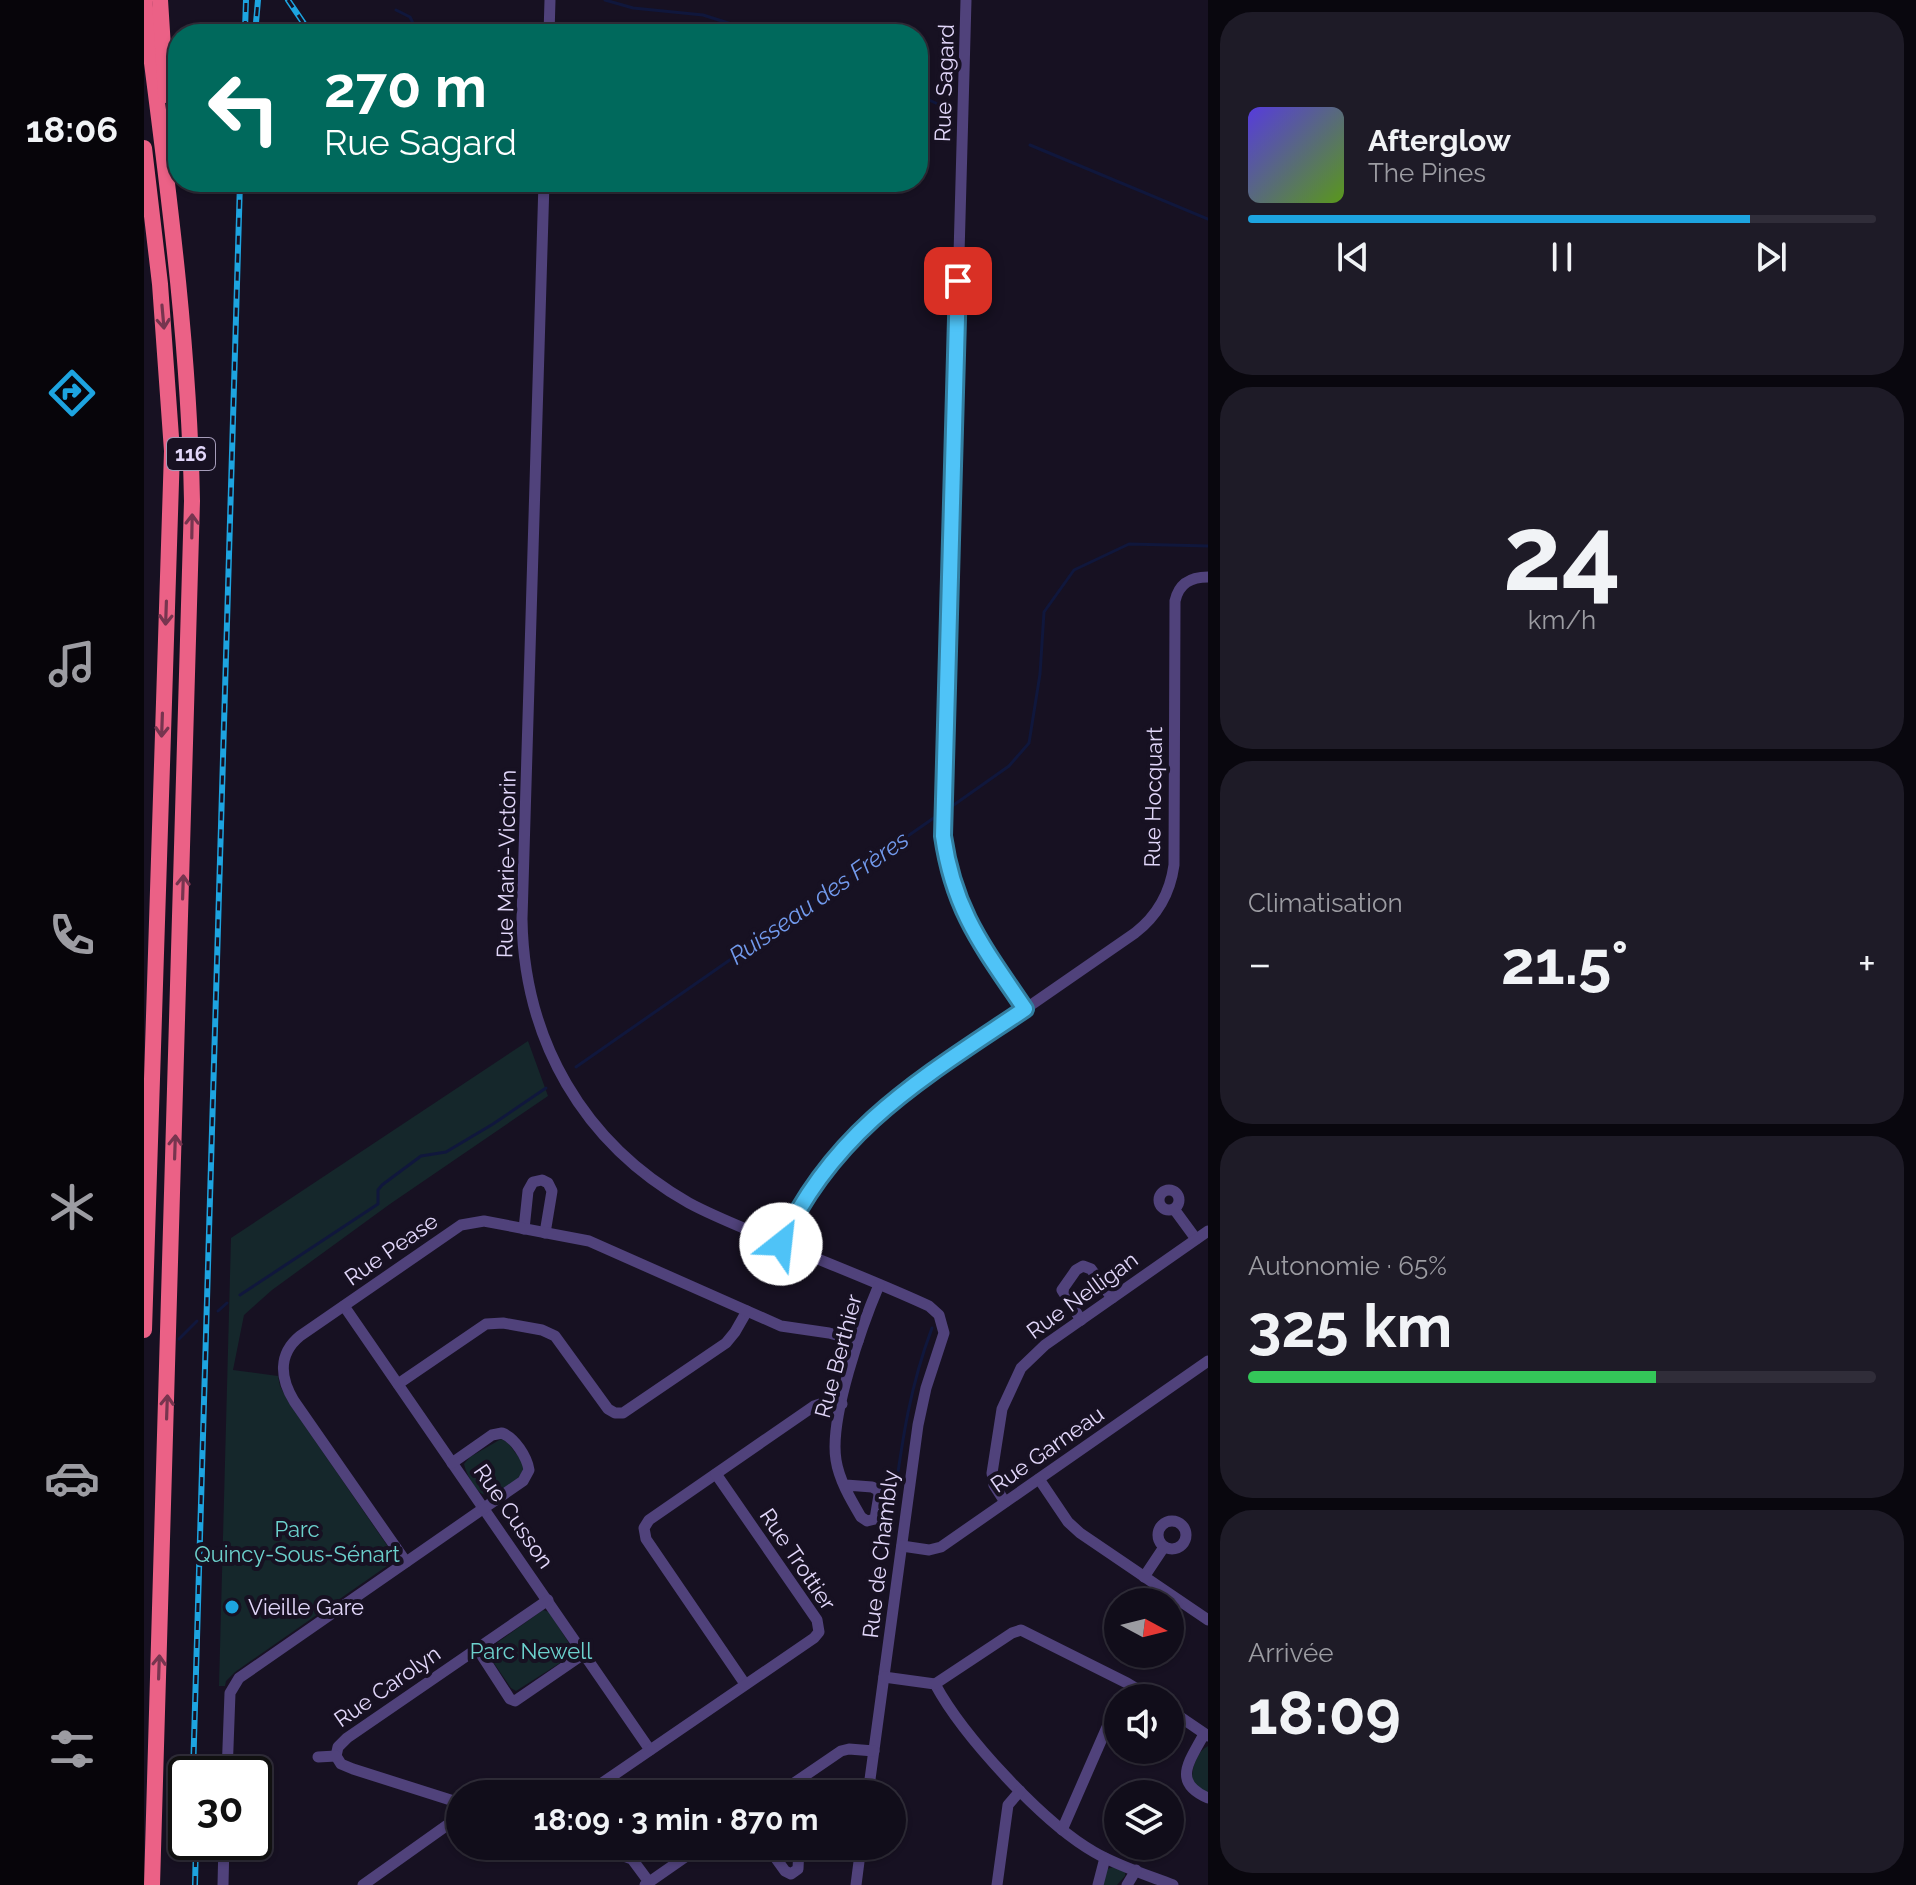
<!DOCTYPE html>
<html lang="fr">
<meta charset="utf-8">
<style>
body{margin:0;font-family:Raleway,sans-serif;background:#1e1b27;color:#f1f3f6;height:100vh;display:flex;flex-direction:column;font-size:30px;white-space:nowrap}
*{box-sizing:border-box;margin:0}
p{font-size:26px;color:#9c9ca2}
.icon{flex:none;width:44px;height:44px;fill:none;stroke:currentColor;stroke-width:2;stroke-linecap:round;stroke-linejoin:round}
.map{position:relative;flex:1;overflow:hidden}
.sheet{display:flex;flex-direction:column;gap:12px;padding:12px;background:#09070e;width:708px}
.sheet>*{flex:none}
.guide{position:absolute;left:24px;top:24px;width:760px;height:168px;border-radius:32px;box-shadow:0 2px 6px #0004,0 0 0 2px #302d39;background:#00695c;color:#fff;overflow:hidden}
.needle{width:52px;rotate:97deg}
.controls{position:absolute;left:960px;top:1588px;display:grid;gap:16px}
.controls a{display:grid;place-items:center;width:80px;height:80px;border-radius:50%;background:#110d1a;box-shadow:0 2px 6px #0004,0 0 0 2px #302d39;font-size:40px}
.speed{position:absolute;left:24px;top:1756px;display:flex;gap:16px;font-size:40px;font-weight:700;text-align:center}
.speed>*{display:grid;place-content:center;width:104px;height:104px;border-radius:50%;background:#110d1a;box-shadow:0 2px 6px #0004,0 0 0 2px #302d39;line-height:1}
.speed .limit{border:4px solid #111;border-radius:12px;background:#fff;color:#111}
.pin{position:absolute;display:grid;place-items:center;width:68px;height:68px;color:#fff;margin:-34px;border-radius:16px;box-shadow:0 4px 12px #0006}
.me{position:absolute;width:88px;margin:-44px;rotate:29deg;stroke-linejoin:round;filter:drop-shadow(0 0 6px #0008)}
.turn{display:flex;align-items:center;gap:28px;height:168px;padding:0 24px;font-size:36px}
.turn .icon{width:104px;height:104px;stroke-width:2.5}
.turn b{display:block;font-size:56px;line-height:68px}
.big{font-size:60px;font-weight:700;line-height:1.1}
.sheet .card{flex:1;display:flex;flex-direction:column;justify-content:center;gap:12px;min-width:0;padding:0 28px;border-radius:32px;background:#1e1b27}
.sheet .dial{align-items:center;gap:0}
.dial b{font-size:104px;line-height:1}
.song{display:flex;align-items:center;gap:24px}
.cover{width:96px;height:96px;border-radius:12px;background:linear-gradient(135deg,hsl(250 70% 55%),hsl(90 70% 35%))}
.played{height:8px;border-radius:4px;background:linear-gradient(90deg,#1da4e0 80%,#302d39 80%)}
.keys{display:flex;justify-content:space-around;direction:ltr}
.heat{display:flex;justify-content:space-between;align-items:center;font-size:44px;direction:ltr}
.charge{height:12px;border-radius:6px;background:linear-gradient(90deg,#34c759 65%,#302d39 0)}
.trip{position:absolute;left:302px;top:1780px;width:460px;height:80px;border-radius:40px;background:#110d1a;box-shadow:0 2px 6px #0004,0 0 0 2px #302d39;font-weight:700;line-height:80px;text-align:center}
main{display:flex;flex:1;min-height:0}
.tab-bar{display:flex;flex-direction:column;width:144px;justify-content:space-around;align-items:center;background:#07050a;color:#9c9ca2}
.tab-bar .icon{width:56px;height:56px}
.tab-bar .on{color:#1da4e0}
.tab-bar b{font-size:36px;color:#f1f3f6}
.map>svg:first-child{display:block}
.green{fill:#15272b}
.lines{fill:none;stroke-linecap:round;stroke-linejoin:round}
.stream{stroke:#10173c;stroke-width:3}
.minor{stroke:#50427b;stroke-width:11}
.highway{stroke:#eb6186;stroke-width:16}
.rail-casing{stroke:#1da4e0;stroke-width:6}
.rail{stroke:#171122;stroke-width:3;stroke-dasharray:9;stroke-linecap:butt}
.oneway{stroke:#76354f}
.route-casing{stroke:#337fa1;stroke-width:20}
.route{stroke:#4fc3f7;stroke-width:14}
.poi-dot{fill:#1da4e0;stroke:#171122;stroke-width:3}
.labels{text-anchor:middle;stroke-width:8;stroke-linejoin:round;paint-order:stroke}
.shield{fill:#171122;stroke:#a59cb9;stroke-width:2}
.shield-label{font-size:20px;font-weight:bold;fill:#e2d7fa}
.street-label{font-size:22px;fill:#e2d7fa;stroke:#171122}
.park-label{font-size:22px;fill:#6cd1cd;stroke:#171122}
.poi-label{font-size:22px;fill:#e2d7fa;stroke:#171122;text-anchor:start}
.water-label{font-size:24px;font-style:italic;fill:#729aed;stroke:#171122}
</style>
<main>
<nav class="tab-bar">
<b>18:06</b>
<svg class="icon on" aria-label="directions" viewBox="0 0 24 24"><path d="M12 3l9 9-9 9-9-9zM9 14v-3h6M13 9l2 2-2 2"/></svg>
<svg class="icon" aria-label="music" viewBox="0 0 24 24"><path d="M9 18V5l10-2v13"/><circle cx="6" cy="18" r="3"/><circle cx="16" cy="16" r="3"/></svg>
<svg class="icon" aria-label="phone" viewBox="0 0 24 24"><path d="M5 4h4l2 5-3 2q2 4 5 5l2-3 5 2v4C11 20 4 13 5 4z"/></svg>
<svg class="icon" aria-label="climate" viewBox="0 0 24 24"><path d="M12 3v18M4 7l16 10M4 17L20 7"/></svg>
<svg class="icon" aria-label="car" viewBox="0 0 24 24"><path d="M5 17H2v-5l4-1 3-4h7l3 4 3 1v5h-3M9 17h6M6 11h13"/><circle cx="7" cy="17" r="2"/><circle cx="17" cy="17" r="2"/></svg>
<svg class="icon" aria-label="filters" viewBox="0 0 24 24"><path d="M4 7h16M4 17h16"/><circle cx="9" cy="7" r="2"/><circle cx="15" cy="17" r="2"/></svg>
</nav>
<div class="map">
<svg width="1064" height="1885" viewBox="0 0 1064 1885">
<rect width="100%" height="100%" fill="#171122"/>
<g class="green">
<path d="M384,1041L404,1096L246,1204L128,1290L100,1315L89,1370L134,1376L136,1386L145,1403L247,1551L248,1560L243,1566L91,1672L82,1681L81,1686H75L87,1238Z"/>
<path d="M357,1439C364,1442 366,1445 370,1451C374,1456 379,1461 379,1468C380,1478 351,1498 341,1495C331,1492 322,1473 320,1464L326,1457Z"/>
<path d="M399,1610L405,1612L430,1651L427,1656L372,1691L367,1688L345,1656L343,1650Z"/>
<path d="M1064,1746V1793L1048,1783C1047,1770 1052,1752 1064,1746Z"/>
<path d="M969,1867L981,1872V1876L973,1885H959L963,1869Z"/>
</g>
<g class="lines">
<g class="stream">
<path d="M461,0L489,8L559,15L619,34"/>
<path d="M252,10L266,17L274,34"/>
<path d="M774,95L796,105"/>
<path d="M886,145L1064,219"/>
<path d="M804,809L865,766L885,743L896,674L900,612L930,570L985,544L1064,546"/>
<path d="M432,1067L794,815"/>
<path d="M96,1295L234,1204V1190L238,1185L277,1156L302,1152L349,1124L402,1088"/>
<path d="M74,1311L83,1303"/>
<path d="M35,1339L53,1321"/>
<path d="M749,1507C758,1443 765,1389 788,1328"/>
</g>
<g class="minor">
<path d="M822,0L799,836C810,912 840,947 881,1009"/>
<path d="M405,34L406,0"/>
<path d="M400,182L378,919C380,1040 439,1143 545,1203C571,1217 600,1228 628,1240C680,1262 733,1282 785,1306L795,1315L800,1333L782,1388L774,1425L724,1794"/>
<circle cx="1025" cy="1200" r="10"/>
<path d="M1030,1209L1052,1239"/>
<path d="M380,1229L384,1191L389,1182L398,1180L404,1183L408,1191L401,1233"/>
<path d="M637,1244C661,1191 699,1144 741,1106L991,933C1013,916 1026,894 1030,865L1031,601C1035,583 1047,577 1064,577"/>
<path d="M200,1306L506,1750"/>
<path d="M937,1320L918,1290L932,1270L939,1266L947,1269L968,1298"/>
<path d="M254,1384L342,1324L359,1323L398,1330L411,1336L464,1409L471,1413H479L582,1343L591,1332L603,1311"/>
<path d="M895,1479L924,1522L936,1533L1064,1620"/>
<path d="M702,1485L728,1487L734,1490L735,1495L731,1519L723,1521L717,1517C707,1500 695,1480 692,1460C685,1418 718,1325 735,1285"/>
<path d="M861,1502L850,1485L848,1473L858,1409L877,1368L901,1345L1064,1231"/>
<circle cx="1028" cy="1535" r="14"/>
<path d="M758,1546L785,1550L797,1547L1064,1361"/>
<path d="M262,1562L150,1401C136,1378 134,1354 156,1336L317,1225L340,1221L445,1241L637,1326L685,1333L714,1341"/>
<path d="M1000,1577L1020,1547"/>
<path d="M333,1648L366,1699L371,1701L441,1653"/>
<path d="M740,1677L791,1684C819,1736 899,1823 950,1852C974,1866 1003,1875 1029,1885"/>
<path d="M601,1684L502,1539L500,1528L505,1520L670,1406L682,1402L698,1404"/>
<path d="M791,1684L868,1633L877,1630L983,1683L1008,1698"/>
<path d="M1026,1710L1064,1736"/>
<path d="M1060,1734C1046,1761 1027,1782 1064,1798"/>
<path d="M192,1756L194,1747L203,1738L404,1600"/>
<path d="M192,1756L197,1764L209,1769L316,1803"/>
<path d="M174,1757L192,1756"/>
<path d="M83,1774L86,1693L95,1678L379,1481L385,1470C383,1457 371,1438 358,1433L348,1435L308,1463"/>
<path d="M442,1794L670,1638L675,1632L673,1620L572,1474"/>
<path d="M634,1794L697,1751L705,1749L730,1751"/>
<path d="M918,1830L974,1702"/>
<path d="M453,1846L488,1859L505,1882"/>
<path d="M623,1846L641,1871L647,1874L654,1869L655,1846"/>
<path d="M79,1885L80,1842"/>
<path d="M219,1885L316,1816"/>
<path d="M501,1885L557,1846"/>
<path d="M712,1885L717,1846"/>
<path d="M853,1885L864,1805L876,1791"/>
<path d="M954,1885L961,1858"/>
<path d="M983,1885L992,1870"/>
</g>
<g class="highway">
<path d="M0,0C21,167 45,333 48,501L8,1885"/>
<path d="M16,0L22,95"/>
<path d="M0,148L16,284L28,451L0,1330"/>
</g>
<defs>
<g id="rail">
<path d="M144,0L167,34"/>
<path d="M101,30L102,0"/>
<path d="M111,34L114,0"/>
<path d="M49,1774L96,182"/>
<path d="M51,1885L52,1842"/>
</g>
</defs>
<use href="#rail" class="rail-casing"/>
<use href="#rail" class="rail"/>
</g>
<defs><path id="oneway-shaft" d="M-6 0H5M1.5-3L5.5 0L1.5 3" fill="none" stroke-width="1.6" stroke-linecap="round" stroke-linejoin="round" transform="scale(2)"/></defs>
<g class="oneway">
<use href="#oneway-shaft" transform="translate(19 317) rotate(85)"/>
<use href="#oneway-shaft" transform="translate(48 526) rotate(-89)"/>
<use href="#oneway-shaft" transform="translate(22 613) rotate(92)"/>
<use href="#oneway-shaft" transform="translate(18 725) rotate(92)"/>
<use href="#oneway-shaft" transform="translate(39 887) rotate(-88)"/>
<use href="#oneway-shaft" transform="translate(31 1147) rotate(-88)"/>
<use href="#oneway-shaft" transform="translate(23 1407) rotate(-88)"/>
<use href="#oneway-shaft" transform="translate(15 1667) rotate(-88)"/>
</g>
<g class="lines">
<defs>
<path id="route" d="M637,1244C690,1128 780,1077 881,1009C840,948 810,912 799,836L814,281"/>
</defs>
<use href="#route" class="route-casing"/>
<use href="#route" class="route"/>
</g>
<circle class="poi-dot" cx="88" cy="1607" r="8"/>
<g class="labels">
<rect class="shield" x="23" y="438" width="48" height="32" rx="6"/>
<g class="shield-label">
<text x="47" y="461">116</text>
</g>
<g class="street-label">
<text transform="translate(800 83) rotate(-88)" y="8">Rue Sagard</text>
<text transform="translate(1009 797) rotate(-89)" y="8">Rue Hocquart</text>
<text transform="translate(362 864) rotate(-89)" y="8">Rue Marie-Victorin</text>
<text transform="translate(247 1249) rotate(-35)" y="8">Rue Pease</text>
<text transform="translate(938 1295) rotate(-36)" y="8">Rue Nelligan</text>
<text transform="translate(694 1356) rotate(-75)" y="8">Rue Berthier</text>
<text transform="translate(903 1449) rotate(-35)" y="8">Rue Garneau</text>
<text transform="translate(370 1516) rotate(55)" y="8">Rue Cusson</text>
<text transform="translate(736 1554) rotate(-83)" y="8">Rue de Chambly</text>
<text transform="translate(654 1559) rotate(56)" y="8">Rue Trottier</text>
<text transform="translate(243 1686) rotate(-35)" y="8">Rue Carolyn</text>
</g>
<g class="park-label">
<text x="153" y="1537">Parc<tspan x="153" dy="25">Quincy-Sous-Sénart</tspan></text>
<text x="387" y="1659">Parc Newell</text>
</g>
<g class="poi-label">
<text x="104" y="1615">Vieille Gare</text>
</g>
<g class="water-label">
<text transform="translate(675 898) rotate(-35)" y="8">Ruisseau des Frères</text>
</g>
</g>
</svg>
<div class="controls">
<a><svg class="needle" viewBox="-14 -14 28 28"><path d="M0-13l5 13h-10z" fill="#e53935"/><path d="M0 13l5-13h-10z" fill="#9c9ca2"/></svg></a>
<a><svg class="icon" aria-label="sound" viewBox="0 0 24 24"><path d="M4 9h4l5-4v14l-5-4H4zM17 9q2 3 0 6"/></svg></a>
<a><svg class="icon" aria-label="layers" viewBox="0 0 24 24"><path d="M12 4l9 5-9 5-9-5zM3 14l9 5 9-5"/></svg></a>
</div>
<div class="speed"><div class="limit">30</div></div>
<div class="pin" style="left:814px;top:281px;background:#d93025"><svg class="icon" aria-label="arrive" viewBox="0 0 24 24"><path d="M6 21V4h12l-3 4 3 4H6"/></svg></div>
<svg class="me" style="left:637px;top:1244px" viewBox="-20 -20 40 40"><circle r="19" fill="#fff"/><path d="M0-13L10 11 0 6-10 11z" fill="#4fc3f7"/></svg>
<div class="trip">18:09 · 3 min · 870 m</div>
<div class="guide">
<div class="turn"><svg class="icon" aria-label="left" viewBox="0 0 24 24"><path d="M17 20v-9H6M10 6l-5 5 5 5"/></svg><div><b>270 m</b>Rue Sagard</div></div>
</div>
</div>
<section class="sheet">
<div class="card">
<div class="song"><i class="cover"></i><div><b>Afterglow</b><p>The Pines</p></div></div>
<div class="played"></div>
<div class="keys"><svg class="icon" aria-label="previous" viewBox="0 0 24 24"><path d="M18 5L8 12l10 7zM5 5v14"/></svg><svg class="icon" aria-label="pause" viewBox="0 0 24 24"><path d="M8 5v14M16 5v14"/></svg><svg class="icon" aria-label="next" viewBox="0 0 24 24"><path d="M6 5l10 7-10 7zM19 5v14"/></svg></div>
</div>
<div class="card dial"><b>24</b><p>km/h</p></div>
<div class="card"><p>Climatisation</p>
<div class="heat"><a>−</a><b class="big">21.5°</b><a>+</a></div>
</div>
<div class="card"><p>Autonomie · 65%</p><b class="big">325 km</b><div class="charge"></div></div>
<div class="card"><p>Arrivée</p><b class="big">18:09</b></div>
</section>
</main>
